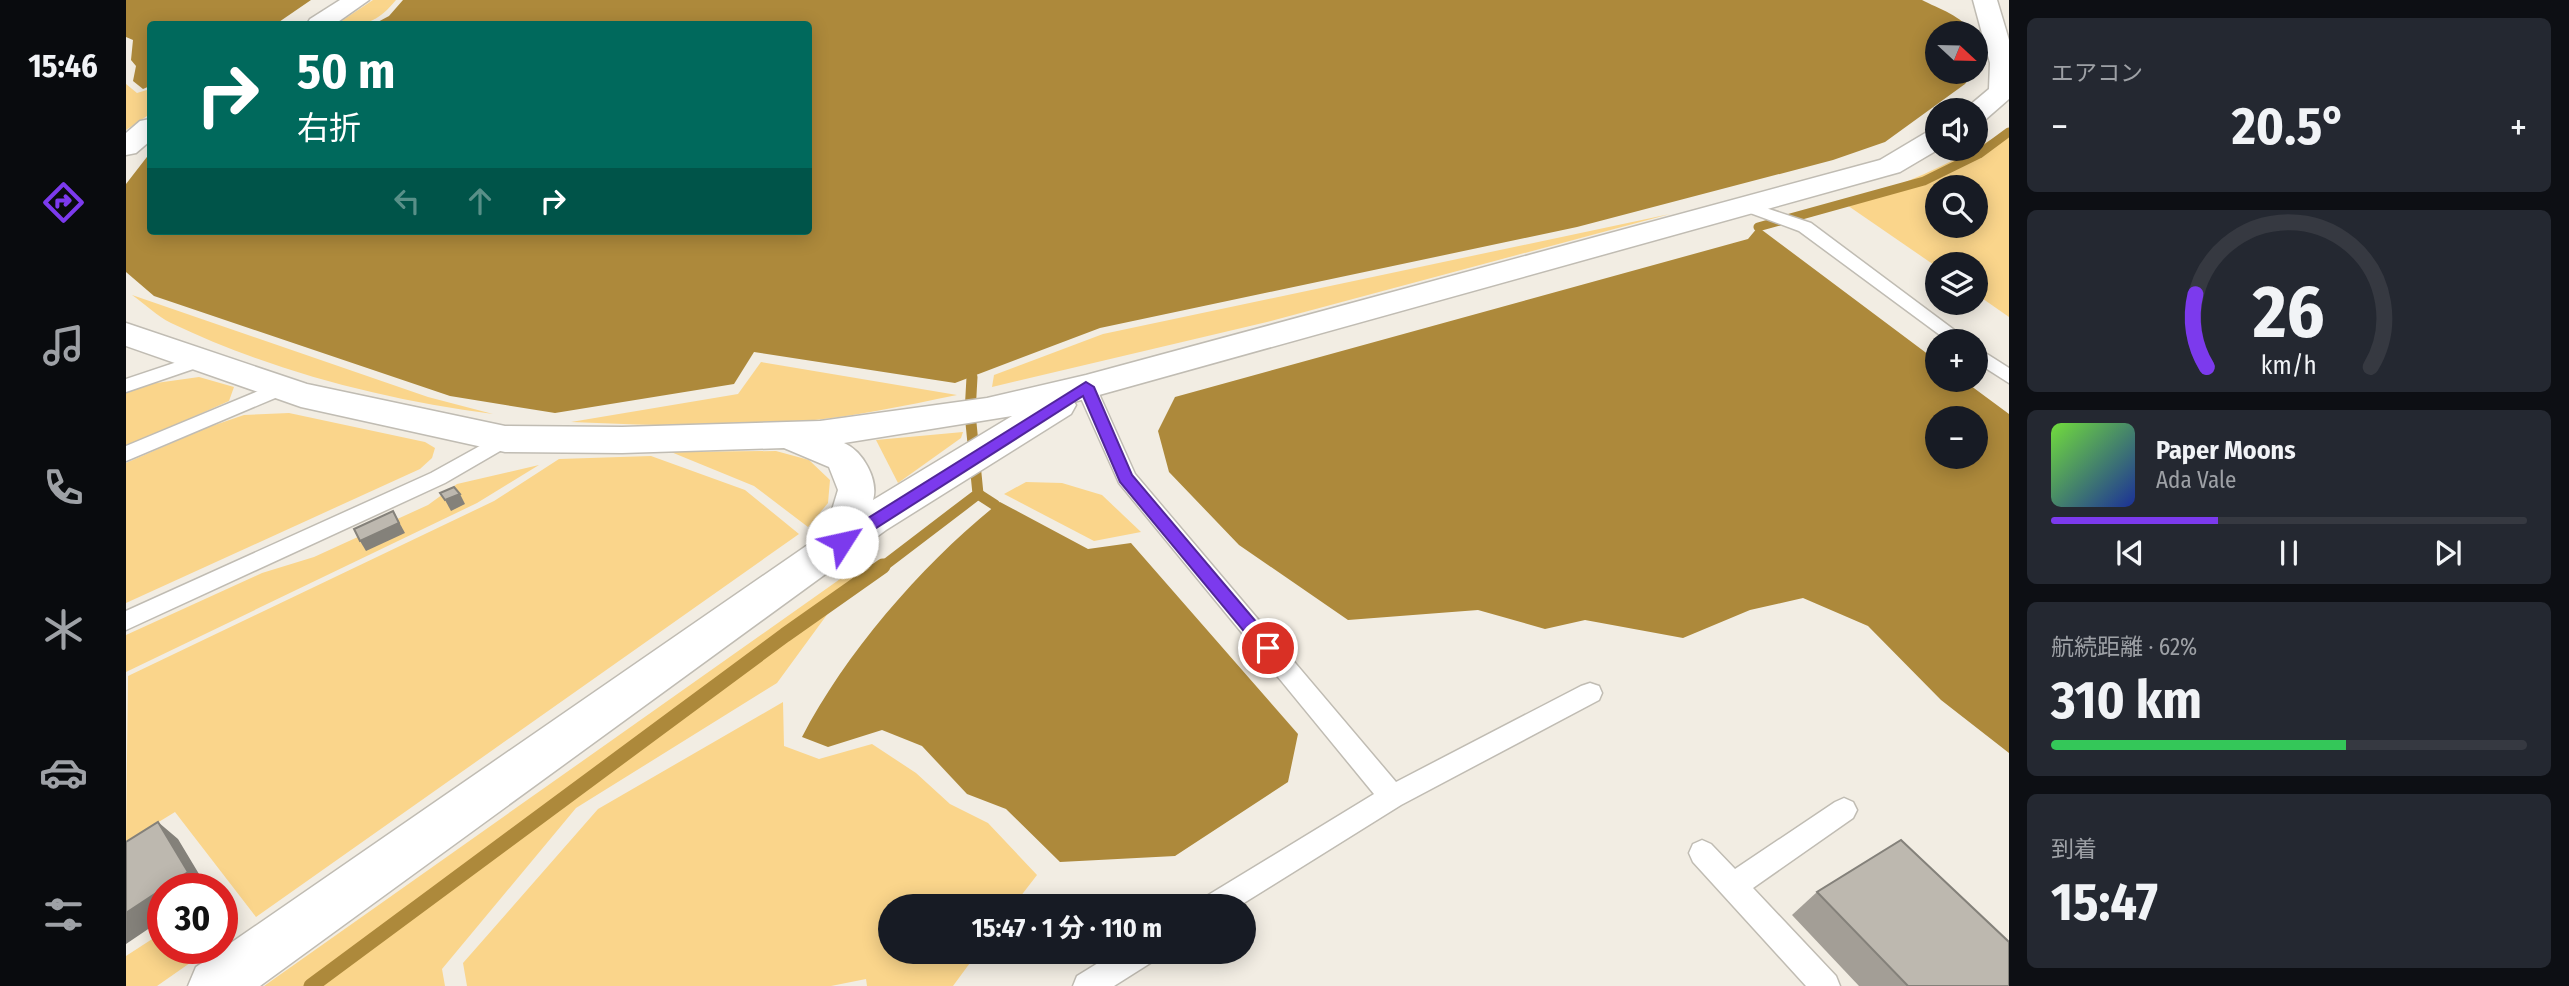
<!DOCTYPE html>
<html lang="ja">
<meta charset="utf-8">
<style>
body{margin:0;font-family:"Fira Sans Condensed","Noto Sans JP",sans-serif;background:#242831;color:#f1f3f6;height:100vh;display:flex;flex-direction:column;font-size:26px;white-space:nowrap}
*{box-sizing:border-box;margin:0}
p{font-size:23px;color:#9ea1a6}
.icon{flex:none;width:38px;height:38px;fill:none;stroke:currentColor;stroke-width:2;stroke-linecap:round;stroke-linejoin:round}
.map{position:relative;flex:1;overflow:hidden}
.details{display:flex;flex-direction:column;gap:18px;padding:18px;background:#0d0f14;width:560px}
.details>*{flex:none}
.hud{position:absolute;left:21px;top:21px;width:665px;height:214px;border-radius:7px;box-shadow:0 4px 18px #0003;background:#00695c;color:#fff;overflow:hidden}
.needle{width:46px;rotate:112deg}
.controls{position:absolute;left:1799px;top:21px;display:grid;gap:14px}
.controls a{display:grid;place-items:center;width:63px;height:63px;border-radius:50%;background:#171b24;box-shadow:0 4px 18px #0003;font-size:35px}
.speed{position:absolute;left:21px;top:873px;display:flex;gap:14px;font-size:35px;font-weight:700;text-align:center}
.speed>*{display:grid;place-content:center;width:91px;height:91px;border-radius:50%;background:#171b24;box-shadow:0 4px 18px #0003;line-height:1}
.speed .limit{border:10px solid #d22;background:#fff;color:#111}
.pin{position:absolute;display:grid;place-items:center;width:60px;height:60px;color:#fff;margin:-30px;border:4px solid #fff;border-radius:50%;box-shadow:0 2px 7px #0007}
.me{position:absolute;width:77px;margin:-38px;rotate:55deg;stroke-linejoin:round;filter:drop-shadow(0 0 5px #0008)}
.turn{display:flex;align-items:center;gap:24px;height:147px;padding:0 35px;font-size:32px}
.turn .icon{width:91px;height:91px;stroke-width:2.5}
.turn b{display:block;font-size:49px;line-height:60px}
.lanes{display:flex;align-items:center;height:66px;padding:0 35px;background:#0003;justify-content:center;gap:35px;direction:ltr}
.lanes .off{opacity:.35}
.big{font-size:52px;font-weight:700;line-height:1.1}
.details .tile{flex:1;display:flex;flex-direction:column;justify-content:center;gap:10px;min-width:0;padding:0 24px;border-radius:10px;background:#242831}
.details .dial{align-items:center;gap:0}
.dial svg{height:182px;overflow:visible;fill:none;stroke:#363941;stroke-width:7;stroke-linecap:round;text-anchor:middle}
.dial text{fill:#f1f3f6;stroke:none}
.song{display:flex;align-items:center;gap:21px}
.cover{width:84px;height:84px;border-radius:10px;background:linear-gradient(135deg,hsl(100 70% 55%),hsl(230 70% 35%))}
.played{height:7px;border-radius:4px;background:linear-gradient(90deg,#7c3aed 35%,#363941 35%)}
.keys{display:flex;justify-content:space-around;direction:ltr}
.heat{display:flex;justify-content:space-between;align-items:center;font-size:38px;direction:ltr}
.charge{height:10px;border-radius:5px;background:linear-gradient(90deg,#34c759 62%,#363941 0)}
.trip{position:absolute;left:752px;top:894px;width:378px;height:70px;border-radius:35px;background:#171b24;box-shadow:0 4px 18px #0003;font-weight:700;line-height:70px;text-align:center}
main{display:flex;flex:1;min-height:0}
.tab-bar{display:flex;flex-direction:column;width:126px;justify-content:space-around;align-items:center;background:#090b0e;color:#9ea1a6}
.tab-bar .icon{width:49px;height:49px}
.tab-bar .current{color:#7c3aed}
.tab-bar b{font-size:32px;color:#f1f3f6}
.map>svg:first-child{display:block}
.green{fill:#fad58b;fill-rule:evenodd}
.water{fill:#ad893b;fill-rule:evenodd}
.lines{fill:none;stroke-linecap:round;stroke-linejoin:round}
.stream-far2{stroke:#ad893b;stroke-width:9}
.stream-far1{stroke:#ad893b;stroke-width:11}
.stream{stroke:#ad893b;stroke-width:15}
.service-casing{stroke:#c0bcb3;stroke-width:3}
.minor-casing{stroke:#c0bcb3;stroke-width:3}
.service{fill:#fff;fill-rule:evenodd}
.minor{fill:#fff;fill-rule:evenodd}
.wall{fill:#a39e96}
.shaded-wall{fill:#84817a}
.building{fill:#bdb8af;stroke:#84817a;stroke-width:2}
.route{fill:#7c3aed;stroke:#51269a;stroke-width:2}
</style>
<main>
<nav class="tab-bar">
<b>15:46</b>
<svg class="icon current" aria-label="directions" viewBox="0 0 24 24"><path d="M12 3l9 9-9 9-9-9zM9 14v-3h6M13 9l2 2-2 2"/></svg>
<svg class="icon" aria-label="music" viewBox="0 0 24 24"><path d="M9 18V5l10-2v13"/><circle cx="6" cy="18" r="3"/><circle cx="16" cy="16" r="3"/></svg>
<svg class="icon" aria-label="phone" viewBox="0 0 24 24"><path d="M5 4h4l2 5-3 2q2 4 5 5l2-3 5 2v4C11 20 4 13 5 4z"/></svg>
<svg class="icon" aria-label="climate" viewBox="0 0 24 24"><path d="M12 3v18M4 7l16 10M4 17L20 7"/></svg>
<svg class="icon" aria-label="car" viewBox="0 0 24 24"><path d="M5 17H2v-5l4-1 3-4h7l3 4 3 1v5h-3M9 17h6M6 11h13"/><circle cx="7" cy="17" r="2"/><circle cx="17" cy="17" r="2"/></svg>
<svg class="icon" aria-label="filters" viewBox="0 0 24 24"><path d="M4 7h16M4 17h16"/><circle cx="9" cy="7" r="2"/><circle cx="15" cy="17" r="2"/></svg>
</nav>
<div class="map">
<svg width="1883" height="986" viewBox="0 0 1883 986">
<rect width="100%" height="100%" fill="#f2ede3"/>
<g class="green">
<path d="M247,0H270C251,23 240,25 211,24Z"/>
<path d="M0,84L11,93L24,89V114L0,130Z"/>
<path d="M1873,135L1883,138V317L1850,294V264H1811V267L1718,203C1773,188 1824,164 1873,135ZM1850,187V226H1811V187Z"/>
<path d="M1544,214L1141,322L866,387L868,375L977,334Z"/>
<path d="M6,295L302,397L367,414C258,400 145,371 45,323C31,316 19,304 6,295Z"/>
<path d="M635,362L831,395C778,406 725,417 671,422C596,428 521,425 445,422L612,394Z"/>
<path d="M73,377L108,387L103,401L0,447V392L23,384Z"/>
<path d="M163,413L299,442L309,448L306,458L294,469L0,603V463L80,428L118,415Z"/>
<path d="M837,432L835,438L772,483L750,440Z"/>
<path d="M650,451L683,460L704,480L702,503L682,527L628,486L545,452Z"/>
<path d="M525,456L619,490L673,534L130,917L49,812L0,842L2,676L368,501L433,459Z"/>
<path d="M413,465L351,503L0,672V635L136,573L188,557L302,505L331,484Z"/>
<path d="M900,482L936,483L976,495L1015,532L968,541L878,494Z"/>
<path d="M741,560L651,683L450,808L316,969L319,986H138Z"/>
<path d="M657,702L658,746L693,759L746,744L790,773L824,804L862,823L911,875L887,906H765V952H852L827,986H741L740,979L705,986H341L337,963L472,809Z"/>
<path d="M37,932V948L84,949L31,986H0V956Z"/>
</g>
<g class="water">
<path d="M0,0H185L150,24H24V86L17,89L7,81L10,66L5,60L7,40L0,37Z"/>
<path d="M277,0H1796C1811,8 1839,17 1845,33H1811V72H1848L1839,84L1759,142L1707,160L1451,227L974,328L829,383L628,352L608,384L429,413L324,396L28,296L0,272V184L24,153V231H682V24H248L263,16Z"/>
<path d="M1632,227L1811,361V380H1837L1883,414V753L1815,700L1742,626L1677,598L1624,610L1557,638L1459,620L1419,629L1352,610L1222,620L1113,545L1043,472L1032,431L1049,397L1622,239ZM1850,418V457H1811V418Z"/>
<path d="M874,502L962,549L1005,543L1172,734L1162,782L1049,856L934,862L880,809L841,794L796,746L756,730L702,747L676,737C720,652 799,561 874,502Z"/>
</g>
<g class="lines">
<path class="stream-far2" d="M1632,227L1798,181L1853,154L1883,132"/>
<g class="stream-far1">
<path d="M852,494L869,505"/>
<path d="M755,568L852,494L844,413L846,377"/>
</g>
<path class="stream" d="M185,986L659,635L757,566"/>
<defs>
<g id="service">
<path d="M1622,202L1685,223L1843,341H1822L1673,231L1616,210L1614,207L1616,204Z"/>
<path d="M1850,347L1883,368V383L1850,362Z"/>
<path d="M75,354L82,356L84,360L82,364L0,392V379Z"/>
<path d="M960,381L967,382L970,387L1009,474L1270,782L1455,686L1464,683L1473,686L1476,693L1473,700L1275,805L1113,906H1075L1079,897L1248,794L993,483L950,387L953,382Z"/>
<path d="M154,382L161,383L164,388L161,393L0,461V446Z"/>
<path d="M379,432L386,434L389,439L386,444L319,483L0,630V611L305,473Z"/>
<path d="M1718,798L1727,802L1731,810L1727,818L1627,888L1710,976L1714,986H1680L1567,862L1563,853L1567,844L1576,840L1585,844L1609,869L1709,802Z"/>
<path d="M990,952H1030L1026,962L988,986H947L951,976Z"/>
</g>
<g id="minor">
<path d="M214,0H243L209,24H181L184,19Z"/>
<path d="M1847,0H1871L1883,40V99L1860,119L1850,121V110H1838L1863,89L1864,63Z"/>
<path d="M24,119V141L10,153L0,155V133L14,121Z"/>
<path d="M1811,130L1813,149L1774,172L948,402L950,405L945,414L760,530L134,986H62L70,967L699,533L712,490L703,467L658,448L496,453L379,452L175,407L0,346V323L181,384L379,426L496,427L694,421L861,398L960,375L1754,160L1801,132ZM886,416L747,500C753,480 737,451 718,443Z"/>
</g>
</defs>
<use href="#service" class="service-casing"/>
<use href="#minor" class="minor-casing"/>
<use href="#service" class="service"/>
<use href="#minor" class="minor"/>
</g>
<path class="wall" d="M1691,892L1883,986H1733L1666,915Z"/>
<g class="shaded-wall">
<path d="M334,494L339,504L325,511L319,500Z"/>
<path d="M267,511L279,533L240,551L234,541Z"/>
<path d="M32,822L52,839L82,889H37V919L0,944V913Z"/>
</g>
<g class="building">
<path d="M328,487L334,494L319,500L314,493Z"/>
<path d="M267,511L273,523L234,541L228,529Z"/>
<path d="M32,822L62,872L0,913V842Z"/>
<path d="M1775,840L1883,942V986H1782L1691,892Z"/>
</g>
<path class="route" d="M960,382L968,387L1006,475L1148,643L1151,648L1148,653L1142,656L1136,653L994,482L957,396L722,546H710L708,542L710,538Z"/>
</svg>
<div class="controls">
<a><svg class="needle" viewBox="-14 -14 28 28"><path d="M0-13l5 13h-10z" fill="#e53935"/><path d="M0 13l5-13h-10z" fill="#9ea1a6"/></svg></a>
<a><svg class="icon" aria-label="sound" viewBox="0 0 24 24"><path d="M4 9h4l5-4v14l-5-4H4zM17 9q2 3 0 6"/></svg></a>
<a><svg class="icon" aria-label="search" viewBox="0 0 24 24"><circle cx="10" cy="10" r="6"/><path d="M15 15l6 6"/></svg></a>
<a><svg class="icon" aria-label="layers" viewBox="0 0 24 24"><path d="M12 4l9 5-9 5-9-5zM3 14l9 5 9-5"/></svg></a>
<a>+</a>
<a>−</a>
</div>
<div class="speed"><div class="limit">30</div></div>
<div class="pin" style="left:1142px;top:648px;background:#d93025"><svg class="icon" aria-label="arrive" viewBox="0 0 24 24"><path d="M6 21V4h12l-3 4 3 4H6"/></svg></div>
<svg class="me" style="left:716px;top:542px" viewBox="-20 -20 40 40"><circle r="19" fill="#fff"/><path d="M0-13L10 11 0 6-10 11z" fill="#7c3aed"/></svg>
<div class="trip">15:47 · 1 分 · 110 m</div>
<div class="hud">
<div class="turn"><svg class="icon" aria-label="right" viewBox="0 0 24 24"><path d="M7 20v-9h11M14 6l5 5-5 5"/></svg><div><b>50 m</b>右折</div></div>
<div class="lanes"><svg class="icon off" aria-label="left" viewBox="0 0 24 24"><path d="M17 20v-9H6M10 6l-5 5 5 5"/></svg><svg class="icon off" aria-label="ahead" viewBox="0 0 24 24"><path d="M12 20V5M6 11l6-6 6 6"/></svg><svg class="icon" aria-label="right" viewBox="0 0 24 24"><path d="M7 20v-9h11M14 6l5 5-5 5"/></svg></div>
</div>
</div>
<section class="details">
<div class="tile"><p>エアコン</p>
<div class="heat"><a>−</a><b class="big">20.5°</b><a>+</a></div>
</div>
<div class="tile dial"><svg viewBox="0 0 100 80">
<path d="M14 69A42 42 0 1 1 86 69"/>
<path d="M14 69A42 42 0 0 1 9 37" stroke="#7c3aed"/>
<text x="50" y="56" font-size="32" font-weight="700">26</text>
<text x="50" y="72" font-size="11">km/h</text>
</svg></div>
<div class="tile">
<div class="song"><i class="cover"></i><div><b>Paper Moons</b><p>Ada Vale</p></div></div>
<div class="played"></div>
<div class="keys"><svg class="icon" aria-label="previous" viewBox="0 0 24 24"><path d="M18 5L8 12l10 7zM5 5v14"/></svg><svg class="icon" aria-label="pause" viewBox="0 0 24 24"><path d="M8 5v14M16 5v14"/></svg><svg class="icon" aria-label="next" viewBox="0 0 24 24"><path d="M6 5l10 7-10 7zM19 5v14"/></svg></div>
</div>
<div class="tile"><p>航続距離 · 62%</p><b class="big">310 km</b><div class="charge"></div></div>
<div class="tile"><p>到着</p><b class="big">15:47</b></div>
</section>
</main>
